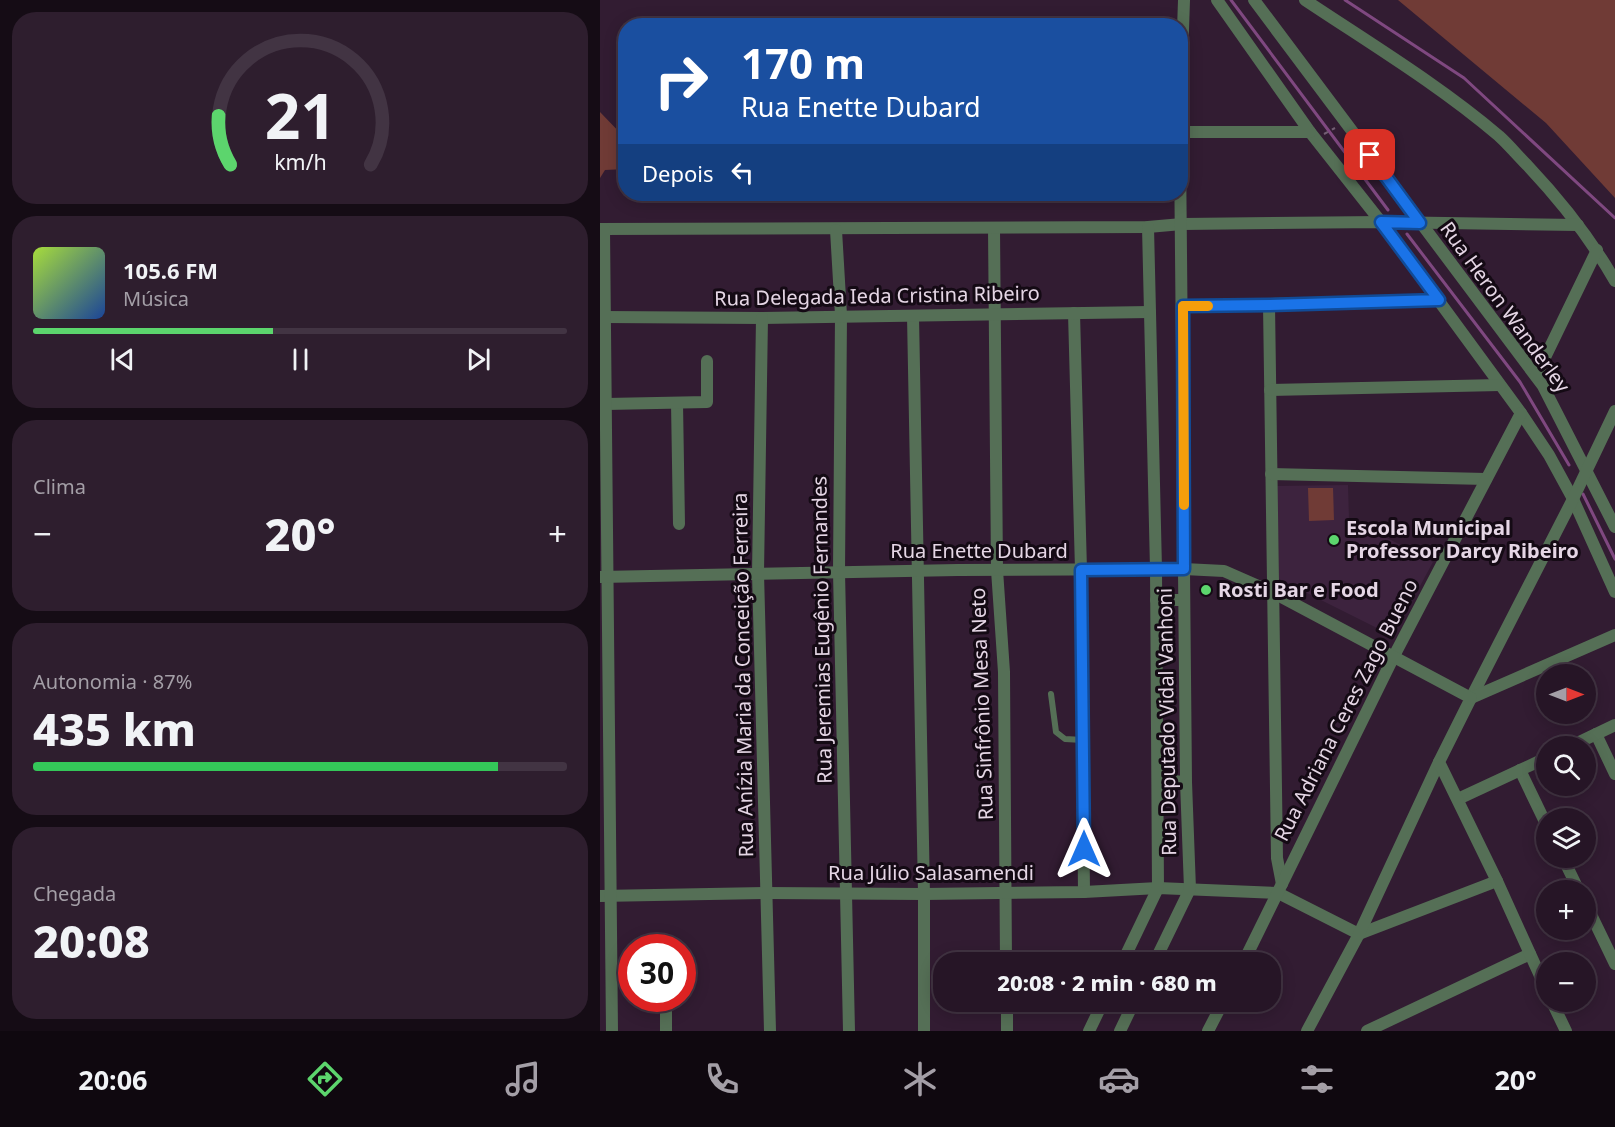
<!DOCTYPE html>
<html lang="pt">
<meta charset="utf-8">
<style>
body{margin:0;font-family:"Noto Sans",sans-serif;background:#2e1e2e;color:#f1f3f6;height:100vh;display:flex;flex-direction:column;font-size:22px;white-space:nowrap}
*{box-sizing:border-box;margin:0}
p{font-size:20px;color:#a49fa7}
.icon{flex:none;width:33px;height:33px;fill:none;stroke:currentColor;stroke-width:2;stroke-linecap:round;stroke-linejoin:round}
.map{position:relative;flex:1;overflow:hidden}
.panel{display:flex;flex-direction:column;gap:12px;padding:12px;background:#150c15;width:600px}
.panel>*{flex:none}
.hud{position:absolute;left:18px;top:18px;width:570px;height:183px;border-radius:24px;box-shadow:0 3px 15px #0003,0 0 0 2px #423443;background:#1a4fa0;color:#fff;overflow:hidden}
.needle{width:39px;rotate:90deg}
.buttons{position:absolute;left:936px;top:664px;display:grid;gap:12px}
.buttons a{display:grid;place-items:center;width:60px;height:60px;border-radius:50%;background:#261526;box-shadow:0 3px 15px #0003,0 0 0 2px #423443;font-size:30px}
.speed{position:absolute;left:18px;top:934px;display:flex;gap:12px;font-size:30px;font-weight:700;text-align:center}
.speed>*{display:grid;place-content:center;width:78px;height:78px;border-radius:50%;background:#261526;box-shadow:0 3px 15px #0003,0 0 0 2px #423443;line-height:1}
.speed .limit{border:9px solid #d22;background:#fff;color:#111}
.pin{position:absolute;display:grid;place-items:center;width:51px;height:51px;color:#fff;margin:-26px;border-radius:12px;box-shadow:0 3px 9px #0006}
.me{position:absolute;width:66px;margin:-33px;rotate:0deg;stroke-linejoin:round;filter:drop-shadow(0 0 4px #0008)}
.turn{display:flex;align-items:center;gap:21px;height:126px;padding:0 24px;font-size:27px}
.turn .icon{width:78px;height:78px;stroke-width:2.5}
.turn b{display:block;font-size:42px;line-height:51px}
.then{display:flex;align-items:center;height:57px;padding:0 24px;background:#0003;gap:12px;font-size:22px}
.big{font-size:45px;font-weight:800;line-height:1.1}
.panel .tile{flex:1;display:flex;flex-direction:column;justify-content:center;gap:9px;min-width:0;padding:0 21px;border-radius:24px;background:#2e1e2e}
.panel .dial{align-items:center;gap:0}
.dial svg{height:156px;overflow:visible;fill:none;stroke:#423443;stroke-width:7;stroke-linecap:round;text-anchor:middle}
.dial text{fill:#f1f3f6;stroke:none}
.song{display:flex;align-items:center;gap:18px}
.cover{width:72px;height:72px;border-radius:9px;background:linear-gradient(135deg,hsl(80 70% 55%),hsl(220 70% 35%))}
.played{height:6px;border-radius:3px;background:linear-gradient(90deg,#5cd56d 45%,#423443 45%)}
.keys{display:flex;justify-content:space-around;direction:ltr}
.heat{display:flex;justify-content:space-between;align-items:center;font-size:33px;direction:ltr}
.charge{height:9px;border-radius:4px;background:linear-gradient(90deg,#34c759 87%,#423443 0)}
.trip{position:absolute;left:333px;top:952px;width:348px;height:60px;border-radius:24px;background:#261526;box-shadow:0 3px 15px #0003,0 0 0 2px #423443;font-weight:800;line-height:60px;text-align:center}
.tabs{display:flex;height:96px;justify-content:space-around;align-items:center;background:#0f080f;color:#a49fa7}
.tabs .icon{width:42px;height:42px}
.tabs .current{color:#5cd56d}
.tabs b{font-size:27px;color:#f1f3f6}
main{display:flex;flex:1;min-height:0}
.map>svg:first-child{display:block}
.built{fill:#3d233e}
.green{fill:#703b36}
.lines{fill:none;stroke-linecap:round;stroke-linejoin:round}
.stream{stroke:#7f4880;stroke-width:3}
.path{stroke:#735f73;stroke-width:2;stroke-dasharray:4.5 4.5;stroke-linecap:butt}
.service{stroke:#556f56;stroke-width:6}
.minor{stroke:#556f56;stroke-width:12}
.tertiary{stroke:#556f56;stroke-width:12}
.route-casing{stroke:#114b97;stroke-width:15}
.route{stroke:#1a73e8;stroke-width:10}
.slow{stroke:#f59e0b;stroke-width:10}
.poi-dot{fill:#5cd56d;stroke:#140a14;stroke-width:2}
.labels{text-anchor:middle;stroke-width:6;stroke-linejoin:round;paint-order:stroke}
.street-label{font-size:20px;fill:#e5d6e5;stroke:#140a14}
.poi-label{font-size:20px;font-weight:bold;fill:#e5d6e5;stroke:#140a14;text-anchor:start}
</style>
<main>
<section class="panel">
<div class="tile dial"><svg viewBox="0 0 100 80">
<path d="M14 69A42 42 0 1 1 86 69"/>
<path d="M14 69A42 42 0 0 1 8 44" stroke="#5cd56d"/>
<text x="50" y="56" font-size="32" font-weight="700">21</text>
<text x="50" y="72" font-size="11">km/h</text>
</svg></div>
<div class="tile">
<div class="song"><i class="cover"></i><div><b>105.6 FM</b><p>Música</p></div></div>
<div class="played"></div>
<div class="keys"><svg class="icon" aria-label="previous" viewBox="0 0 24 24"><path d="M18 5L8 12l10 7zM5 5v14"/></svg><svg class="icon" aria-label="pause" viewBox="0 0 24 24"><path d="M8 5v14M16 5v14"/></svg><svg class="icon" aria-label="next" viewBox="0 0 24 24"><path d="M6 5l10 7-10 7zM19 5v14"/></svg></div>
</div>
<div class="tile"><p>Clima</p>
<div class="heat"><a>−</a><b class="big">20°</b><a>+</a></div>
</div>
<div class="tile"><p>Autonomia · 87%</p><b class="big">435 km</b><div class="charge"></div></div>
<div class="tile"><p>Chegada</p><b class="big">20:08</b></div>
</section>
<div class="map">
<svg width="1015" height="1031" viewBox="0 0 1015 1031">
<rect width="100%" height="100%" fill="#321c32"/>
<path class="built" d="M748,485L749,518L833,562L793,636L679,579L677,486Z"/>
<g class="green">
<path d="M798,0H1015V198L946,123Z"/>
<path d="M0,112L25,138L26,169L5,170L0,178Z"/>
<path d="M708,488H733L734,520L709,521Z"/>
</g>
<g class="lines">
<g class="stream">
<path d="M631,0L788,210"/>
<path d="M745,0L864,78L1015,218"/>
<path d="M807,234L920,382L969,465"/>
<path d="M983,494L1015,559"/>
</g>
<path class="path" d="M724,134L735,128"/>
<path class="service" d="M451,694L456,732L465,739L483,740"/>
<g class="minor">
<path d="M617,0L710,132L781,222L921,413L949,455L973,499L1015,592"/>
<path d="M654,0L943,386L1015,527"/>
<path d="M705,0C771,44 839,85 899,136C909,145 918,156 927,165C961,201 991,239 1015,281"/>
<path d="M580,118L584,0"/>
<path d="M580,132H710"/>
<path d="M394,228L397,570L404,672L406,963"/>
<path d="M0,229L548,227L582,224L781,222L978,225"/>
<path d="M236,230L241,315L239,572L249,1031"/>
<path d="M669,305L677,858L682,884"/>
<path d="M583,306L839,300"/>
<path d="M474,313L481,570L484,892"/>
<path d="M313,316L324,894V1031"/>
<path d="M4,317L162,318L550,312"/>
<path d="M162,318L158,573L170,1031"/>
<path d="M936,376L997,250"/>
<path d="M670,390L900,385"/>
<path d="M77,403L79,524"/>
<path d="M6,404L107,402V361"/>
<path d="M671,474L886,479"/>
<path d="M556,600H584"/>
<path d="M871,698L973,499L1015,411"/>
<path d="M871,698L1015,635"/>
<path d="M996,734L1015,774"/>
<path d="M969,747L1015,725"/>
<path d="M920,770L946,824"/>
<path d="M558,780L586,782"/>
<path d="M858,799L946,758"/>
<path d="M963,858L979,891"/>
<path d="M0,896L165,893L324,894L484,892L558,888L678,893L759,934L897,881"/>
<path d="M986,904L1015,964"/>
<path d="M522,963L558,888L556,569L548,227"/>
<path d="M554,963L590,889L586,782L580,148"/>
<path d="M643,963L794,656L921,413"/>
<path d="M407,1002V1031"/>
<path d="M66,1031V999"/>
<path d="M489,1031L503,1002"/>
<path d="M520,1031L534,1002"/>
<path d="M608,1031L623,1002"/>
<path d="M707,1031L759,934L839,762"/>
<path d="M767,1031L930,954"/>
</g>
<g class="tertiary">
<path d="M4,229L12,1031"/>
<path d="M0,577L358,570L584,569L624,571L672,592L871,698L839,762L897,881L946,989"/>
<path d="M952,1002L966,1031"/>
</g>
</g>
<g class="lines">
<defs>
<path id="route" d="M484,849L481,570L584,569L583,306L669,305L839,300L781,222L820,223L770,155"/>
</defs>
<use href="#route" class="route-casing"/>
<use href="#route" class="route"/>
<path class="slow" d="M584,505L583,306H608"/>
</g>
<g class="poi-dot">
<circle cx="734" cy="540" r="6"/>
<circle cx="606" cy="590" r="6"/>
</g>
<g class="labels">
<g class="street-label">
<text transform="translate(277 296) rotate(-1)" y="7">Rua Delegada Ieda Cristina Ribeiro</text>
<text transform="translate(905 307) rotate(54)" y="7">Rua Heron Wanderley</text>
<text x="379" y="558">Rua Enette Dubard</text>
<text transform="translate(222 630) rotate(-91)" y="7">Rua Jeremias Eugênio Fernandes</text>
<text transform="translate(143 675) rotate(-91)" y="7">Rua Anízia Maria da Conceição Ferreira</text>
<text transform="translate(382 704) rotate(-92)" y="7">Rua Sinfrônio Mesa Neto</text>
<text transform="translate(746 710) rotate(-63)" y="7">Rua Adriana Ceres Zago Bueno</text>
<text transform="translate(567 722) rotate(-91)" y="7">Rua Deputado Vidal Vanhoni</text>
<text x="331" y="880">Rua Júlio Salasamendi</text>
</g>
<g class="poi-label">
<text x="746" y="535">Escola Municipal<tspan x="746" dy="23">Professor Darcy Ribeiro</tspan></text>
<text x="618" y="597">Rosti Bar e Food</text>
</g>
</g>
</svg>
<div class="buttons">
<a><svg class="needle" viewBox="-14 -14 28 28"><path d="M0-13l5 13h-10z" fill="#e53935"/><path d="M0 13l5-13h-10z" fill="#a49fa7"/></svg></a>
<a><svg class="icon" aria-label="search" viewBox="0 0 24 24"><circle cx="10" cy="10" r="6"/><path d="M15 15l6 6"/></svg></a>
<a><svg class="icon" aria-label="layers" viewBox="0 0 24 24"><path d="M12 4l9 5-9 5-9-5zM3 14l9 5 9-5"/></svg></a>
<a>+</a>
<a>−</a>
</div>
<div class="speed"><div class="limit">30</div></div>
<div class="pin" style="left:770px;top:155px;background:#d93025"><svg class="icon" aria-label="arrive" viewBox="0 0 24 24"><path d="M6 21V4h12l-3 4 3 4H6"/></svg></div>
<svg class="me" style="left:484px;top:849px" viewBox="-20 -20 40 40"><path d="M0-17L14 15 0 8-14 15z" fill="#1a73e8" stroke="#fff" stroke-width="4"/></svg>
<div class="trip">20:08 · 2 min · 680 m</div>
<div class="hud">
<div class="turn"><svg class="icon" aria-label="right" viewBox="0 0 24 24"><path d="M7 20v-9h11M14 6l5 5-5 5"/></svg><div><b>170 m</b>Rua Enette Dubard</div></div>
<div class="then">Depois<svg class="icon" aria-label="left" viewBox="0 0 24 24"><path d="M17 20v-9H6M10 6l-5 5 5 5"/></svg></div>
</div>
</div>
</main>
<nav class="tabs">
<b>20:06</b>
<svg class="icon current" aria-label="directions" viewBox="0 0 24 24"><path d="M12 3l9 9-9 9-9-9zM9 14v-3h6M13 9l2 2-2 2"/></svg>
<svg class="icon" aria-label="music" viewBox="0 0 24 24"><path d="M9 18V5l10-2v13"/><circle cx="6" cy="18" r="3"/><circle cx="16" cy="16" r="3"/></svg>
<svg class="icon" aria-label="phone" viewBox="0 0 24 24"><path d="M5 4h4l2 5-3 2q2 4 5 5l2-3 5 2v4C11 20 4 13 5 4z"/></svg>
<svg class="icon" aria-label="climate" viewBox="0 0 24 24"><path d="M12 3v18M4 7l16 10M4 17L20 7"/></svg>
<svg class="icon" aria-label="car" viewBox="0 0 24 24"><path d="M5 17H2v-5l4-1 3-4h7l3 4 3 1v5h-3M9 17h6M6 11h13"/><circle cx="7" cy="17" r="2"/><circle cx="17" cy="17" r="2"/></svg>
<svg class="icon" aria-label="filters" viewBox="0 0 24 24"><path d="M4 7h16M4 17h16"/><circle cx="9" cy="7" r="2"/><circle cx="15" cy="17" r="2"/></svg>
<b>20°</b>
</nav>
